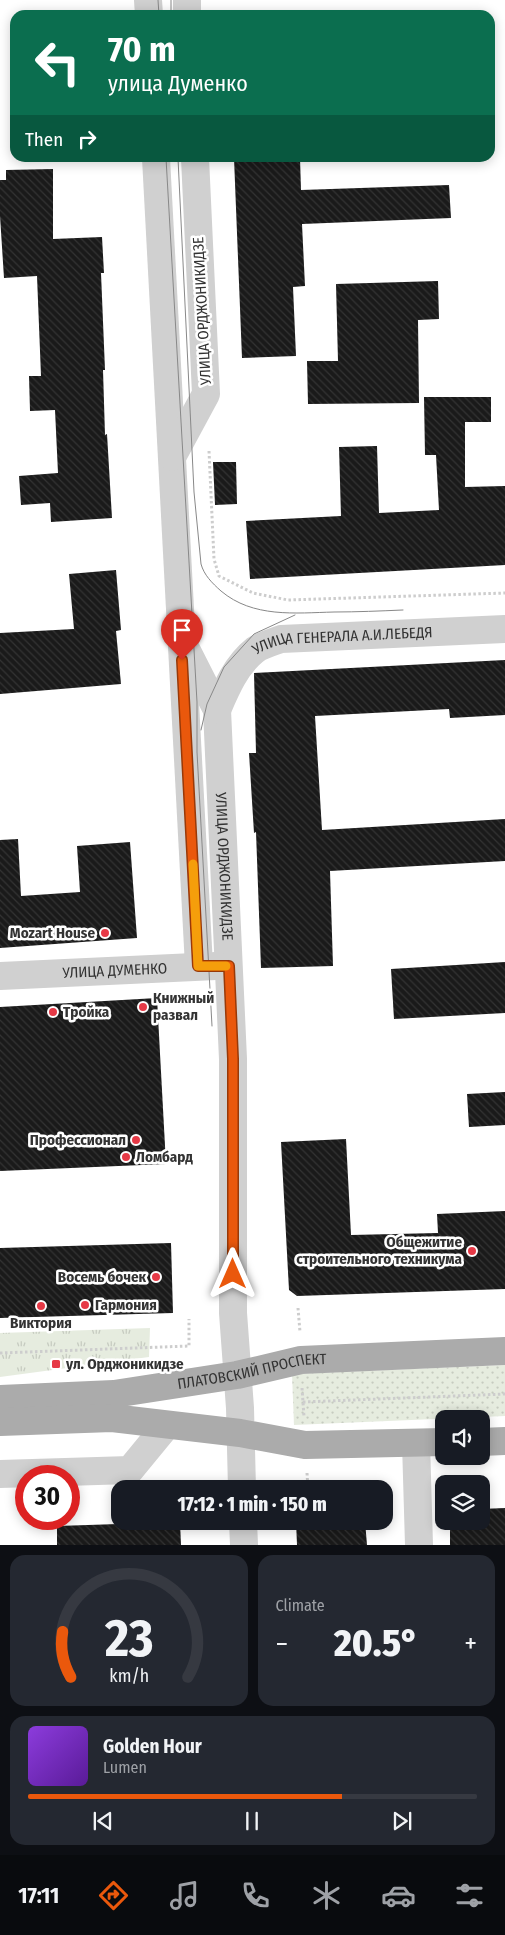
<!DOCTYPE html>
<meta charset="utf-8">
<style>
body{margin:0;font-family:"Fira Sans Condensed",sans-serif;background:#242831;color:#f1f3f6;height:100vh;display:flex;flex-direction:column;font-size:19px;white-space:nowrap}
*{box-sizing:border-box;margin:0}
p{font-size:16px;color:#9ea1a6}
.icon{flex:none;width:28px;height:28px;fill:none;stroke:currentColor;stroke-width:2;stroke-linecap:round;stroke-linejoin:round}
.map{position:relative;height:1545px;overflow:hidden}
.sheet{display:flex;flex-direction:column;gap:10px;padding:10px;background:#0d0f14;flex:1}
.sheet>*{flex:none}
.top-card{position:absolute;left:10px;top:10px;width:485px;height:152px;border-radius:15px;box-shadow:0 2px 12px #0003;background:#0b6e4f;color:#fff;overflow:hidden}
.tools{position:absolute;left:435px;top:1410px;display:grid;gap:10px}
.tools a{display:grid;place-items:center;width:55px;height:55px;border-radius:10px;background:#171b24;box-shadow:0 2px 12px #0003;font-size:25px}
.speed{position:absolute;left:15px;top:1465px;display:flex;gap:10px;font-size:25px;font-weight:700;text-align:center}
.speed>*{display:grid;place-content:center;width:65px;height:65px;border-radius:50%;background:#171b24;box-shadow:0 2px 12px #0003;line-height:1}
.speed .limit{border:8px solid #d22;background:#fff;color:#111}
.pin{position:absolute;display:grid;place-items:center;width:42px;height:42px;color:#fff;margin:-51px -21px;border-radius:50% 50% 50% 0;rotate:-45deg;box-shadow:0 0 5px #0007}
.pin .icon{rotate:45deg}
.me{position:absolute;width:55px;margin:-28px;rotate:0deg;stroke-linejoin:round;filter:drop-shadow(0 0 4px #0008)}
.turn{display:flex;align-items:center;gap:18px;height:105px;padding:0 15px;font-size:22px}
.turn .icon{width:65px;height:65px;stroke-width:2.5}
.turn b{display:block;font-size:35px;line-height:42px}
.then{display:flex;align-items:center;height:48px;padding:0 15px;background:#0003;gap:10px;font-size:19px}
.big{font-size:38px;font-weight:800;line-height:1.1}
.sheet .tile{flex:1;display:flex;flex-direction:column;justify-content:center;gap:8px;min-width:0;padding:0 18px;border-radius:15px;background:#242831}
.sheet .dial{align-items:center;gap:0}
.dial svg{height:130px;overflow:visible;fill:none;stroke:#363941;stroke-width:7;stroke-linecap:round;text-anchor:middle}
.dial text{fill:#f1f3f6;stroke:none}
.song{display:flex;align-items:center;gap:15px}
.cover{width:60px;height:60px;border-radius:8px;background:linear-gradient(135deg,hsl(270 70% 55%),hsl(270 70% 35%))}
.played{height:5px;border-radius:2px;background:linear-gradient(90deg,#ea580c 70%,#363941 70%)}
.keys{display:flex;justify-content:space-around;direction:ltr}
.heat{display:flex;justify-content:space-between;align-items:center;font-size:28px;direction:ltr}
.sheet .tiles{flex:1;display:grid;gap:10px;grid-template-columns:1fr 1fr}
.tile:last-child{grid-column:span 2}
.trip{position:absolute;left:111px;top:1480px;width:282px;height:50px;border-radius:15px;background:#171b24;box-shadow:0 2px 12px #0003;font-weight:800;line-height:50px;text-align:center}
.tab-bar{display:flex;height:80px;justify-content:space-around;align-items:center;background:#090b0e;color:#9ea1a6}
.tab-bar .icon{width:35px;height:35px}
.tab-bar .current{color:#ea580c}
.tab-bar b{font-size:22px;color:#f1f3f6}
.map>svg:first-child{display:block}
.grass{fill:url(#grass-tufts)}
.park{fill:url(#park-dots)}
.building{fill:url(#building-back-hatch)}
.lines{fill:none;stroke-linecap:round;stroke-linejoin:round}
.path{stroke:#cdcdcd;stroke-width:3;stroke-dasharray:2.5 2.5;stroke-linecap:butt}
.minor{stroke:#d0d0d0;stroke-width:28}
.major{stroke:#ababab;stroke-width:28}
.tram{stroke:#888;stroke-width:1}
.route-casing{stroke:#983908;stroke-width:12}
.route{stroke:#ea580c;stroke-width:9}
.slow{stroke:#f59e0b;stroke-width:9}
.poi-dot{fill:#e63946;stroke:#fff;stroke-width:2}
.labels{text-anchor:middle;stroke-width:5;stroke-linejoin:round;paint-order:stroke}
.street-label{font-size:15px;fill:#333;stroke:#fff}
.poi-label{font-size:15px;font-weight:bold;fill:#333;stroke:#fff;text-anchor:start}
</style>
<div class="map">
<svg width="505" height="1545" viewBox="0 0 505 1545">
<defs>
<pattern id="grass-tufts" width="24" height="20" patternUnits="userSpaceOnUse" patternTransform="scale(1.25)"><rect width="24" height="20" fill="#e6ecdf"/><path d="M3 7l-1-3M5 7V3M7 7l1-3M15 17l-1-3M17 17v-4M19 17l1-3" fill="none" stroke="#c6cbc0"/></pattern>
<pattern id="park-dots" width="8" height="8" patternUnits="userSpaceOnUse" patternTransform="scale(1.25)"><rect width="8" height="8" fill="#e6ecdf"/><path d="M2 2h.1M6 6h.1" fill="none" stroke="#c6cbc0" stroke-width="1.8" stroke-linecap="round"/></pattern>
<pattern id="building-back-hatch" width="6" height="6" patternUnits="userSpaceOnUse" patternTransform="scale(1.25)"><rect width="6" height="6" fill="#1a1a1a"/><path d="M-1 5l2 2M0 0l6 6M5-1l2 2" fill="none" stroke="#333"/></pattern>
</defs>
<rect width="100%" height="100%" fill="#fff"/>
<path class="grass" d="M150,1328L149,1357L0,1377V1333Z"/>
<path class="park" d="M505,1365V1416L294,1425L292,1374Z"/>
<g class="building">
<path d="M234,158H300L301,190L449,185L451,218L302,224L305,286L293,287L296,356L242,358Z"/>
<path d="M53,169V239L102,237L104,273H101L105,370H103L105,435L107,434L112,518L51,522L50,503L21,505L19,476L58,473L55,410L30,411L29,376H41L37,276L4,278L0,216V180H6V170Z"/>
<path d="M438,281L439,319L418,320L419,403L308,404L307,361H338L336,284Z"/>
<path d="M424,397H491V422H465V487L505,486V565L250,579L246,521L341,516L339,447L377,446L379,513L439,510L436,455H425Z"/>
<path d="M213,462H236L237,504L215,505Z"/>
<path d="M116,570L121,630L116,631L121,684L0,694V633L74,629L69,574Z"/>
<path d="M505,660V715L450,718L449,709L315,716L322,830L505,819V861L330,871L333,966L261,968L256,832L254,833L249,753H256L254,673Z"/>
<path d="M18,839L21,896L80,892L77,846L130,842L137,938L0,948V840Z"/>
<path d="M505,962V1013L394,1019L391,969Z"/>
<path d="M157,998L166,1164L0,1171V1007Z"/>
<path d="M505,1092V1125L469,1127L467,1094Z"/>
<path d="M346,1139L351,1235L438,1233L437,1214L505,1211V1289L297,1296L289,1290L281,1142Z"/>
<path d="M171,1243L173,1313L0,1318V1248Z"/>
<path d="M505,1508V1545H450V1521H481V1509Z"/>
<path d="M296,1521H365L367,1545H297Z"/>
<path d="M180,1522L181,1545H57V1526Z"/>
</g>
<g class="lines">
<g class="path">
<path d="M209,451L214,559L219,576L253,593L288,600L505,593"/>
<path d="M298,1308L300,1332"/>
<path d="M0,1353L189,1346V1319"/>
<path d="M302,1388L304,1417"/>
<path d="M303,1402L505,1394"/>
<path d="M307,1473L308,1489"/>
</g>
<g class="minor">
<path d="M148,0L149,15"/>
<path d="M187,0V15"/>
<path d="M156,158L199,966"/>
<path d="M172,457L206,394L195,158"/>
<path id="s1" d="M182,641L217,710L233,1059V1313L240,1408L242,1489"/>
<path id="s2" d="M217,710C226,689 236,665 255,650C262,645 273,642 281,639L505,629"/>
<path id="s3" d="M0,976L216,966"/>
<path d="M416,1443L419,1545"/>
<path d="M0,1474L130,1470L167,1425"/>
<path d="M243,1521L244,1545"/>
</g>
<g class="major">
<path id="s4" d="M0,1399L114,1394L237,1375L301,1360L505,1351"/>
<path d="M0,1422L112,1418L240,1433L305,1445L444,1442"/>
<path d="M481,1442L505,1441"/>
</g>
<g class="tram">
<path d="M158,0L159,15"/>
<path d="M171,0V15"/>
<path d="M166,158L197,702V752L212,1026"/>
<path d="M178,158L194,492L201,564C204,575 212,583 221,591C253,618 295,613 334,612C357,612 380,611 403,610"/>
<path d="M201,730L207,704L224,667L254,634L295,615"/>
</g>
</g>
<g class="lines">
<defs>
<path id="route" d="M182,660L198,966H229L233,1059V1274"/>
</defs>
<use href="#route" class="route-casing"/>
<use href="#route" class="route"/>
<path class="slow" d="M193,864L198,966H226"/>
</g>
<g class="poi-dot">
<circle cx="105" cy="933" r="5"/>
<circle cx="143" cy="1007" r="5"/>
<circle cx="53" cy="1012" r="5"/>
<circle cx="136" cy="1140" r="5"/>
<circle cx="126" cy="1157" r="5"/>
<circle cx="472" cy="1251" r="5"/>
<circle cx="156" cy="1277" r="5"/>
<circle cx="85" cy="1305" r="5"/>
<circle cx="41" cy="1306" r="5"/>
<rect x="51" y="1359" width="10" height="10" rx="2.5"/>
</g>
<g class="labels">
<g class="street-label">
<text transform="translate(202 311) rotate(-93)" y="5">УЛИЦА ОРДЖОНИКИДЗЕ</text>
<text dy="5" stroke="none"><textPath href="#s2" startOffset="161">УЛИЦА ГЕНЕРАЛА А.И.ЛЕБЕДЯ</textPath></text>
<text dy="5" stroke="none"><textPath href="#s1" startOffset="234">УЛИЦА ОРДЖОНИКИДЗЕ</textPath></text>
<text dy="5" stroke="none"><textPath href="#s3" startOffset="115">УЛИЦА ДУМЕНКО</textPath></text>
<text dy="5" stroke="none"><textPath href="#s4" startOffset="254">ПЛАТОВСКИЙ ПРОСПЕКТ</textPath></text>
</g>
<g class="poi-label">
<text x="95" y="938" text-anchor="end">Mozart House</text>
<text x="153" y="1003">Книжный<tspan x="153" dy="17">развал</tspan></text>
<text x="63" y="1017">Тройка</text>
<text x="126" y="1145" text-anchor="end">Профессионал</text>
<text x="136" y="1162">Ломбард</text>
<text x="462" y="1247" text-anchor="end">Общежитие<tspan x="462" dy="17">строительного техникума</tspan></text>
<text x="146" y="1282" text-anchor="end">Восемь бочек</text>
<text x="95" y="1310">Гармония</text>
<text x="41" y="1328" text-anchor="middle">Виктория</text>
<text x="66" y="1369">ул. Орджоникидзе</text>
</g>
</g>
</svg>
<div class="tools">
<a><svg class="icon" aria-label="sound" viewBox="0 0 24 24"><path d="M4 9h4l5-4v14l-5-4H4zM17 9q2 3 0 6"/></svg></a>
<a><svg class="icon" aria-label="layers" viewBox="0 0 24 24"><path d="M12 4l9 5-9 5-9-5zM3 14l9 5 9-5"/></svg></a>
</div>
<div class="speed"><div class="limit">30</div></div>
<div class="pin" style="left:182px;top:660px;background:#d93025"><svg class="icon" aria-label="arrive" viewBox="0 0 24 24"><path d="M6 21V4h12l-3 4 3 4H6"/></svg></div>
<svg class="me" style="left:233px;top:1274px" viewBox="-20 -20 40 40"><path d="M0-17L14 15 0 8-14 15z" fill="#ea580c" stroke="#fff" stroke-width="4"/></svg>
<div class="trip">17:12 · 1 min · 150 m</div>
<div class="top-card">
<div class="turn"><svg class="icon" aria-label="left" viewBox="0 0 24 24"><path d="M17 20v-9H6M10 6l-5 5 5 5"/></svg><div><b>70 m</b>улица Думенко</div></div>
<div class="then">Then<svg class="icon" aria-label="right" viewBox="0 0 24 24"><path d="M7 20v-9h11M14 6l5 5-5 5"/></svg></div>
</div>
</div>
<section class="sheet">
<div class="tiles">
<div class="tile dial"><svg viewBox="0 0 100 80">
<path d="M14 69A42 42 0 1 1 86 69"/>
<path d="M14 69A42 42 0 0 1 9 41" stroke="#ea580c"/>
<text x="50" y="56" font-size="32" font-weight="700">23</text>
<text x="50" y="72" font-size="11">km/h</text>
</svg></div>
<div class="tile"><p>Climate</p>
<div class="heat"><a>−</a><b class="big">20.5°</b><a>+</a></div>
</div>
<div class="tile">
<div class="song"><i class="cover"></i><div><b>Golden Hour</b><p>Lumen</p></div></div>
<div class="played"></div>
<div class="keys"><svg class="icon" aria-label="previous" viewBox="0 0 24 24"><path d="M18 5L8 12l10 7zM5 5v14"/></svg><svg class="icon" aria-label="pause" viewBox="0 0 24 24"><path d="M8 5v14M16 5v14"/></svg><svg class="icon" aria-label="next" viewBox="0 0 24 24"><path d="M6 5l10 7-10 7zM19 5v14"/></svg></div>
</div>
</div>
</section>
<nav class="tab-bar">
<b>17:11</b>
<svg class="icon current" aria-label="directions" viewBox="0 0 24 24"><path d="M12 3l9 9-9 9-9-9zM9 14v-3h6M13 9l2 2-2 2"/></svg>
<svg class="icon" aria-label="music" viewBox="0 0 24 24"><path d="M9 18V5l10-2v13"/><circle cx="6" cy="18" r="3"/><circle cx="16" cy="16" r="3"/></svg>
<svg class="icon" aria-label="phone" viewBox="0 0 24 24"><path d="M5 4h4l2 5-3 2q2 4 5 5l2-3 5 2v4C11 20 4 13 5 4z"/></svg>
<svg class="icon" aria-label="climate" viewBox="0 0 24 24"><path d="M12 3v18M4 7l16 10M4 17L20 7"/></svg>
<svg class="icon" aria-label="car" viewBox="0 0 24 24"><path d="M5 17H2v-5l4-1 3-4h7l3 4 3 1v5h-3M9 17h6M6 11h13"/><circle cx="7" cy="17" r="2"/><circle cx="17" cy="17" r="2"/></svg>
<svg class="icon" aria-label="filters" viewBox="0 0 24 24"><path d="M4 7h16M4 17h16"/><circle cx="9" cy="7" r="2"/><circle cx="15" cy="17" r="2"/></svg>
</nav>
